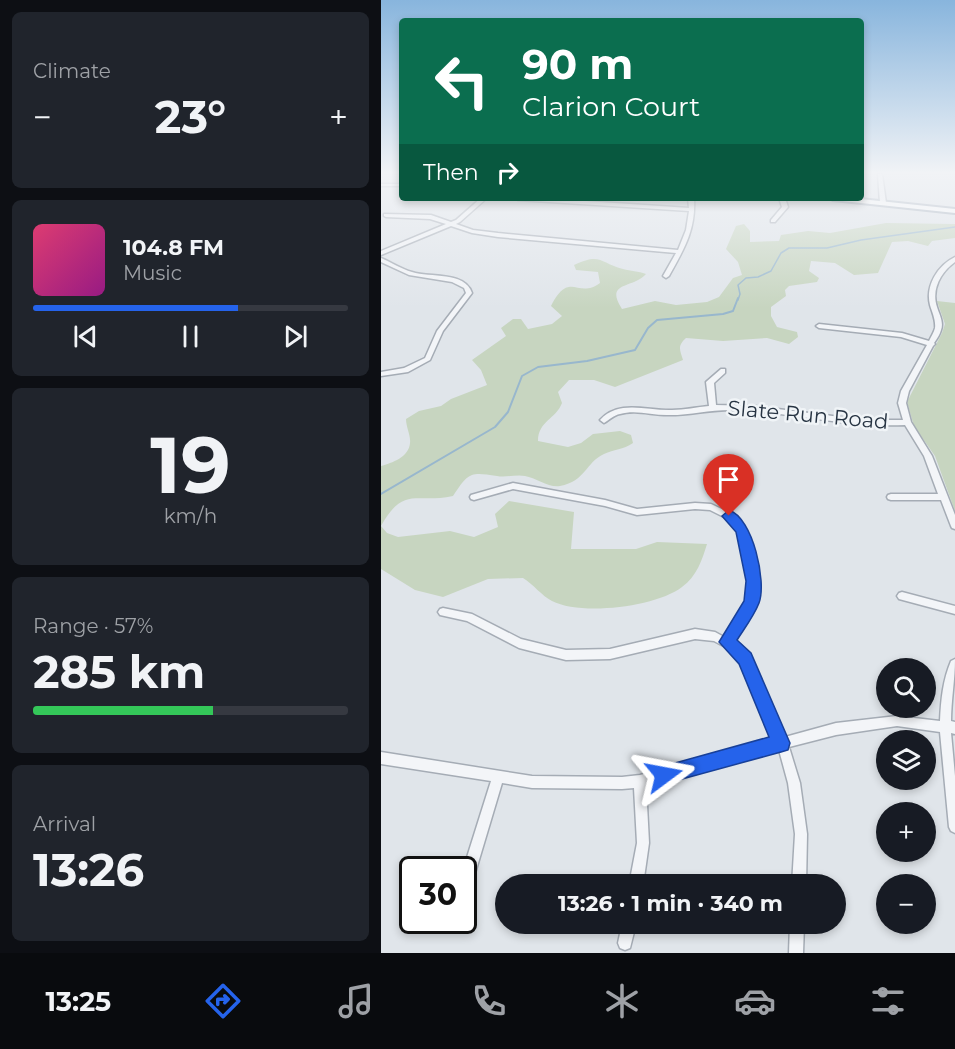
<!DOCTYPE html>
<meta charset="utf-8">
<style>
body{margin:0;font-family:Montserrat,sans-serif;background:#20242c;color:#f1f3f6;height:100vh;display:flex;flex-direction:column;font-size:22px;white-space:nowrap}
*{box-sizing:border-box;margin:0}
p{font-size:20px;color:#9ea1a6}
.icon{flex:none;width:33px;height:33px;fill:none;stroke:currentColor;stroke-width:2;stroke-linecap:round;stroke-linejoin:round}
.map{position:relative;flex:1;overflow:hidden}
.panel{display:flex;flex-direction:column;gap:12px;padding:12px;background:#0d0f14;width:381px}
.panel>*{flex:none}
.top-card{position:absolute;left:18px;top:18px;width:465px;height:183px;border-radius:6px;box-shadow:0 3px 9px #0003;background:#0b6e4f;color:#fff;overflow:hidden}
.fabs{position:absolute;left:495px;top:658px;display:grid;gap:12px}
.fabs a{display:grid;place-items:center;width:60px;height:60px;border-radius:50%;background:#171b24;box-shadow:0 3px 9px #0003;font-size:30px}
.speed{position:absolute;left:18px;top:856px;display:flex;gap:12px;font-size:30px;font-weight:700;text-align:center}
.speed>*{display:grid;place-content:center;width:78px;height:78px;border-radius:50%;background:#171b24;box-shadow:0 3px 9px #0003;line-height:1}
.speed .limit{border:3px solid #111;border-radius:9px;background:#fff;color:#111}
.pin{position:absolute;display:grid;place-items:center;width:51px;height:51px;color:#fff;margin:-62px -26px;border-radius:50% 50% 50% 0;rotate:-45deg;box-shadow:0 0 6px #0007}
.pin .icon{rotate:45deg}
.me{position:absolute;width:66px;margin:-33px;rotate:77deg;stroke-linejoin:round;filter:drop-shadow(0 0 4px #0008)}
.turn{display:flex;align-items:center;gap:21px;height:126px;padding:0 24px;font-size:27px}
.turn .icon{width:78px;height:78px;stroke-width:2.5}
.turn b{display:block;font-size:42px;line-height:51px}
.then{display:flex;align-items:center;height:57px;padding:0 24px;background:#0003;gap:12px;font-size:22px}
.big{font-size:45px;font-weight:700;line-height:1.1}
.panel .widget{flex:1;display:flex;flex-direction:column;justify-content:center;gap:9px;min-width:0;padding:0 21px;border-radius:9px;background:#20242c}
.panel .dial{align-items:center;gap:0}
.dial b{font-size:78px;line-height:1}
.song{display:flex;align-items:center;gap:18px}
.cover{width:72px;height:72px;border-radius:9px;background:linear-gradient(135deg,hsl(340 70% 55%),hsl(310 70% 35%))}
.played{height:6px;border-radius:3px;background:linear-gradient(90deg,#2563eb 65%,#363941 65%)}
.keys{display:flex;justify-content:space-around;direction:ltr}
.heat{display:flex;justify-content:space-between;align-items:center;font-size:33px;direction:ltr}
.charge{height:9px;border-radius:4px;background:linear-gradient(90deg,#34c759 57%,#363941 0)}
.trip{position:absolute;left:114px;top:874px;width:351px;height:60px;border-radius:30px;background:#171b24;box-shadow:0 3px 9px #0003;font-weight:700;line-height:60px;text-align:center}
.menu{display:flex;height:96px;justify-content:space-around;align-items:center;background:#090b0e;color:#9ea1a6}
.menu .icon{width:42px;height:42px}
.menu .current{color:#2563eb}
.menu b{font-size:27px;color:#f1f3f6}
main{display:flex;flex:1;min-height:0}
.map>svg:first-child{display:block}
.green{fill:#c7d5c0}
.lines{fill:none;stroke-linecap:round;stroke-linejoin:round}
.stream-far1{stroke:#98b7cd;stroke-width:1.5}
.stream{stroke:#98b7cd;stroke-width:2}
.minor-casing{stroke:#a5acb5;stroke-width:3}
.major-casing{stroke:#9eaab7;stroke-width:4}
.minor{fill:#f3f5f8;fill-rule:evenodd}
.major{fill:#fff;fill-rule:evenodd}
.route{fill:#2563eb;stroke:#184099;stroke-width:1.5}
.labels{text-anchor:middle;stroke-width:5;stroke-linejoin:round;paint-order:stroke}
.street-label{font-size:21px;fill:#273443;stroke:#f0f4f7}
</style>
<main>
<section class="panel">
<div class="widget"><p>Climate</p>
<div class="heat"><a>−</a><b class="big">23°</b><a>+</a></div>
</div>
<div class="widget">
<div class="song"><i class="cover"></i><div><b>104.8 FM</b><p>Music</p></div></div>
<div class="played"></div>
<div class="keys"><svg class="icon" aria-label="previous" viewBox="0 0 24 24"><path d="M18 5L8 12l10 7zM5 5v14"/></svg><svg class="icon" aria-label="pause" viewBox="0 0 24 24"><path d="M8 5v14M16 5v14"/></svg><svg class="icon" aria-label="next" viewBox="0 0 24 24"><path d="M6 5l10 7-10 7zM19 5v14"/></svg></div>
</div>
<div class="widget dial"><b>19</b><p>km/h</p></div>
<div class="widget"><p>Range · 57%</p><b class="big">285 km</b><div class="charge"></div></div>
<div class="widget"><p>Arrival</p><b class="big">13:26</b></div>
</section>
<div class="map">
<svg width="574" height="953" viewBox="0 0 574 953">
<rect width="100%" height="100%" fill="#e0e5ea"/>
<g class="green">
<path d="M505,223L574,224V238L551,241L547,246L527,241L511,242L497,273L473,275L454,263L430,261L428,271L438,278L436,282L408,286L404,290L405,296L390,307V316L396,327L416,332L417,337L408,344L386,338L342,341L305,338C296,346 299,350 302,360L234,387L213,380H188L177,392L181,403C175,419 157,421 157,441L187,447L200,443L212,434L239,431L250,435L252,443C242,450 233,449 223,454C204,463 205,481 179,486C168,488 155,478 144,476C135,474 125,478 116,476C89,472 88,472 72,496C34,504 23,485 0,526L6,533L17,537L69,531L93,537L117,527L114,514L128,501L193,512L190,549H255L276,542L326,544C321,560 316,576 301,587C275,607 200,616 171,601C161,596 152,584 142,578L107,579L62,597L34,590L0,569V466C11,463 28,457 29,443C30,436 25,427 25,419L38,411L60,406L70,399L106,385L100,370L91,360L125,336L120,328L132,319H140L147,329L171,324L181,316L170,306C189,269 196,300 219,283L217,272L195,270L193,265C220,252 219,263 242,269C250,271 257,271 265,274C252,289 223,281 241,309L274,301L295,305L326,302L338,297L352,278L361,275L357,262L345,249L355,226L363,224L369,231V242L398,241L400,235L427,231L449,233Z"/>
<path d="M556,301L574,303V511L554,456L533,426L526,402L561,333L564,324Z"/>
</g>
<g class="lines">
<path class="stream-far1" d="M357,300L359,294L357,285L365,278L377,277L390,271L400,253L408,248H446L480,240L574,227"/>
<path class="stream" d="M0,494L114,427L127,412L141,376L157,367L206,361L254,350L267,328L276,320L342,314L352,311L357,298"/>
<defs>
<g id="minor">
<path d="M497,174H501L505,203L502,205L499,203Z"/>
<rect x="0" y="184" width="21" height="2"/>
<path d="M100,198H106L79,222L75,224L92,230L117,233L297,250L305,230L308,211L137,200L134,198H159L308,208L307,198H313C315,230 303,249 288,276L285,278L282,276L295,253L117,237L91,233L70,226L0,255V251L65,224L49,219L5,217L3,216V214L50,215L70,222L75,220Z"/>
<path d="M398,198H404L407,207L394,222H390V220L401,207Z"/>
<path d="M574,257V262C560,272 550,289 556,307C558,314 563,322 560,330C559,334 556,339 553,343L554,344L552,346L528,391L525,403L530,422L551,456L567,497L574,515V529L571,528L570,526L560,500H510L507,499L506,497L507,495L510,494H557L543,456L524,425C466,428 411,412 354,410C332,409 311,415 289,415C273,416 255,409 239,414C233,415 228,420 223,423L219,420C238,399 266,411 291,410C303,410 316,407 328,406L325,382L340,369H344V373L333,383L335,405L374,406L483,420H522L517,403L520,391L546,345L520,337L438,328L435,326L438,324L521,333L548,341C550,337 553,332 554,328C555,320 551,312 549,305C544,286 557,265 574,257Z"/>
<path d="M0,258C10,262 20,269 31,272C49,278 84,271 91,293L62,331L49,360L27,372L0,376V372L23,368L44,358L56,331L85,293L83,288L71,282L28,275L0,262Z"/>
<path d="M132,483L224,500L256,509L314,503L330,504L351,514L365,530L377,581L376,602L352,641L360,645L375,669L404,737L455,723L516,716L559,721C560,699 562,680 570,661L574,659C574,680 570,700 570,721L574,722V734L570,733L574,776V833L570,831L568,827L559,732L516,726L455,735L408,747L419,783L426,834L425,885H411L414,834L407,783L398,750L265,785L268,843L262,885H248L256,843L253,788L241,789L151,788L121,783L89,890L87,895L82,896V870L110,781L0,764V752L151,776L241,777L259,775L394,740L367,675L352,651L333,641L314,639L229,659L185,660L138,648L86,621L59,615L57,612L59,609L62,608L91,614L140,639L185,650L229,649L314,629L334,632L343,637L366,601L367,581L357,531L345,518L329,510L314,509L256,515L224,506L132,489L93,500L90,499L89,497L90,495Z"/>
<path d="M521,592L574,606V614L518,599L516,596L518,593Z"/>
<path d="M241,924H255L249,948L244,950L239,948L237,943Z"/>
<path d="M409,924H423L422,953H408Z"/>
</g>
<path id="major" d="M449,198H470L574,209V213L452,200Z"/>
</defs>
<use href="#minor" class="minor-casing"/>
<use href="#major" class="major-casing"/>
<use href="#minor" class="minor"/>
<use href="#major" class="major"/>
</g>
<linearGradient id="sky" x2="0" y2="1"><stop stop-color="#88b5dd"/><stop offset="0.56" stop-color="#f1f3f6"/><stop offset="1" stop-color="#f1f3f6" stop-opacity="0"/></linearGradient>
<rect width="574" height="308" fill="url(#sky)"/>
<path class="route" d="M348,510C372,518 386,582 378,603C373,616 363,629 356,640L370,653L409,743L407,750L400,752L283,784L276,782L273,775L276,768L388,737L358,664L338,642L363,601L365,581L355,532L341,516Z"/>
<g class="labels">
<g class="street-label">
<text transform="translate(427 415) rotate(5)" y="7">Slate Run Road</text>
</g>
</g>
</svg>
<div class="fabs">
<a><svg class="icon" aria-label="search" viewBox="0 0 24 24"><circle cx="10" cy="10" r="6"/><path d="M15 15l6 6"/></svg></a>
<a><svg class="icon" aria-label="layers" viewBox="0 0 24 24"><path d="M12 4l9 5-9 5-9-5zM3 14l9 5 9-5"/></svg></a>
<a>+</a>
<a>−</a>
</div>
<div class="speed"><div class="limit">30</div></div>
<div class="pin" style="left:348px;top:516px;background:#d93025"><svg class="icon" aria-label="arrive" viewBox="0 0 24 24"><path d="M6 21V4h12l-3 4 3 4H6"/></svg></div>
<svg class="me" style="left:283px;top:775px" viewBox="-20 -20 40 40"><path d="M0-17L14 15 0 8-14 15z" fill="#2563eb" stroke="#fff" stroke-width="4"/></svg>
<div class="trip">13:26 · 1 min · 340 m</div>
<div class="top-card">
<div class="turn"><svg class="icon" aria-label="left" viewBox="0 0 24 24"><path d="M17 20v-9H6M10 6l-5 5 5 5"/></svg><div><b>90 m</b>Clarion Court</div></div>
<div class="then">Then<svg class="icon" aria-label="right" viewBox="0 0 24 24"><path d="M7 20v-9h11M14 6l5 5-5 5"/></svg></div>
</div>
</div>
</main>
<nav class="menu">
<b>13:25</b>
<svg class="icon current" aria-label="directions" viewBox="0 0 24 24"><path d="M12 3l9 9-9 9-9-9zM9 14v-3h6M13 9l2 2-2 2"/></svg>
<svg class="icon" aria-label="music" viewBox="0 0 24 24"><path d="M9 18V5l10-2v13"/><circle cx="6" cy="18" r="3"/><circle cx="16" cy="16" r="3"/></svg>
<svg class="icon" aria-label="phone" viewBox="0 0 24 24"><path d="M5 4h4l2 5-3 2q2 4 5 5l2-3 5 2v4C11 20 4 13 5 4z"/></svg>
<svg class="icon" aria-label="climate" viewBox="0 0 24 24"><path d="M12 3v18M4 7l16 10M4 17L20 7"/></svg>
<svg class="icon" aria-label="car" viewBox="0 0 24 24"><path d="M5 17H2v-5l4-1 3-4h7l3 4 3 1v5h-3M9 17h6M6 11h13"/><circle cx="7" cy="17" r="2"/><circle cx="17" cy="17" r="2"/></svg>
<svg class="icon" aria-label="filters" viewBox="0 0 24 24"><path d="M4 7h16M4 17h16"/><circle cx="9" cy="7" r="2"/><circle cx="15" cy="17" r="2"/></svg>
</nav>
